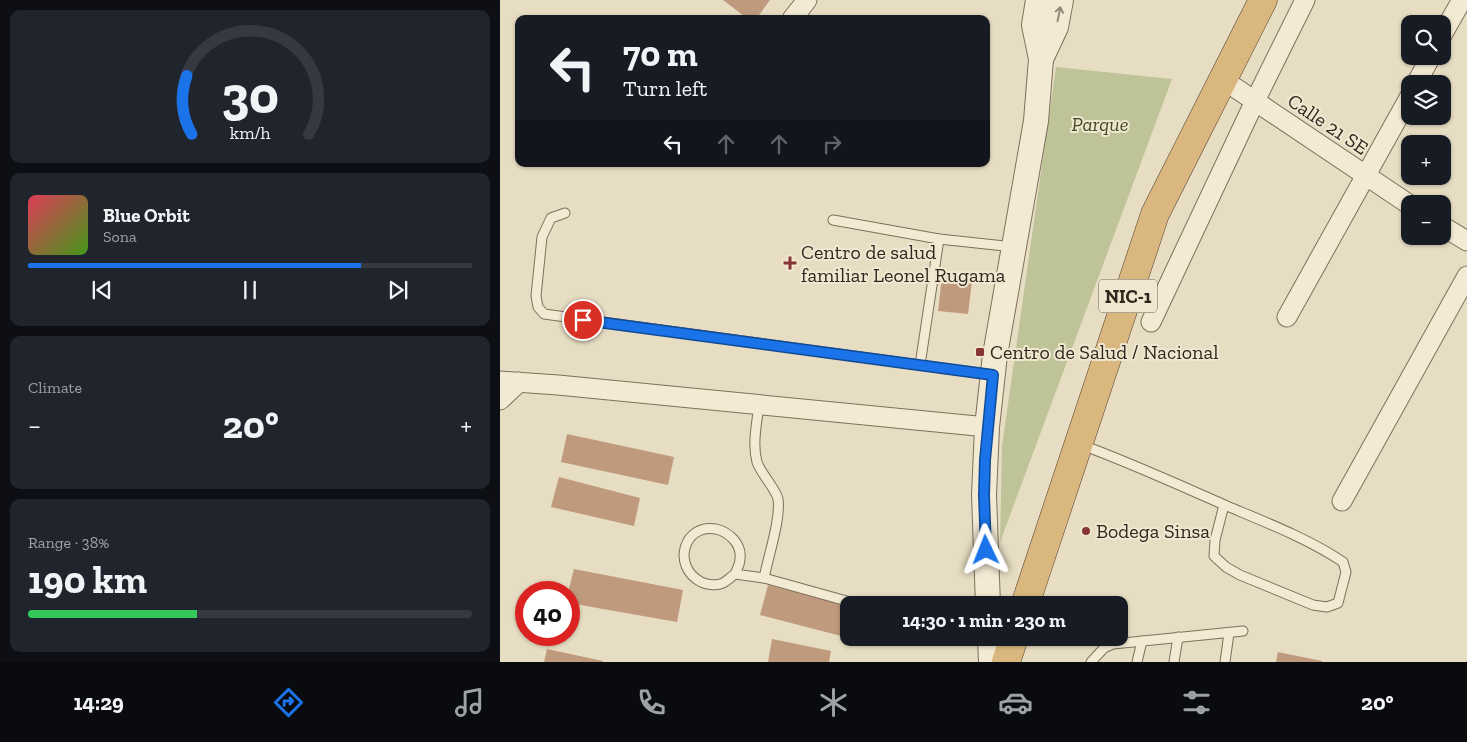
<!DOCTYPE html>
<meta charset="utf-8">
<style>
body{margin:0;font-family:"Zilla Slab",serif;background:#20242c;color:#f1f3f6;height:100vh;display:flex;flex-direction:column;font-size:19px;white-space:nowrap}
*{box-sizing:border-box;margin:0}
p{font-size:16px;color:#9ea1a6}
.icon{flex:none;width:28px;height:28px;fill:none;stroke:currentColor;stroke-width:2;stroke-linecap:round;stroke-linejoin:round}
.map{position:relative;flex:1;overflow:hidden}
.side{display:flex;flex-direction:column;gap:10px;padding:10px;background:#0d0f14;width:500px}
.side>*{flex:none}
.top-card{position:absolute;left:15px;top:15px;width:475px;height:152px;border-radius:10px;box-shadow:0 1px 4px #0004;background:#171b24;color:#f1f3f6;overflow:hidden}
.fabs{position:absolute;left:901px;top:15px;display:grid;gap:10px}
.fabs a{display:grid;place-items:center;width:50px;height:50px;border-radius:10px;background:#171b24;box-shadow:0 1px 4px #0004;font-size:25px}
.speed{position:absolute;left:15px;top:581px;display:flex;gap:10px;font-size:25px;font-weight:700;text-align:center}
.speed>*{display:grid;place-content:center;width:65px;height:65px;border-radius:50%;background:#171b24;box-shadow:0 1px 4px #0004;line-height:1}
.speed .limit{border:8px solid #d22;background:#fff;color:#111}
.pin{position:absolute;display:grid;place-items:center;width:42px;height:42px;color:#fff;margin:-21px;border:2px solid #fff;border-radius:50%;box-shadow:0 1px 5px #0007}
.me{position:absolute;width:55px;margin:-28px;rotate:358deg;stroke-linejoin:round;filter:drop-shadow(0 0 4px #0008)}
.turn{display:flex;align-items:center;gap:18px;height:105px;padding:0 25px;font-size:22px}
.turn .icon{width:65px;height:65px;stroke-width:2.5}
.turn b{display:block;font-size:35px;line-height:42px}
.lanes{display:flex;align-items:center;height:48px;padding:0 25px;background:#0003;justify-content:center;gap:25px;direction:ltr}
.lanes .off{opacity:.35}
.big{font-size:38px;font-weight:800;line-height:1.1}
.side .tile{flex:1;display:flex;flex-direction:column;justify-content:center;gap:8px;min-width:0;padding:0 18px;border-radius:10px;background:#20242c}
.side .dial{align-items:center;gap:0}
.dial svg{height:130px;overflow:visible;fill:none;stroke:#363941;stroke-width:7;stroke-linecap:round;text-anchor:middle}
.dial text{fill:#f1f3f6;stroke:none}
.song{display:flex;align-items:center;gap:15px}
.cover{width:60px;height:60px;border-radius:8px;background:linear-gradient(135deg,hsl(350 70% 55%),hsl(100 70% 35%))}
.played{height:5px;border-radius:2px;background:linear-gradient(90deg,#1a73e8 75%,#363941 75%)}
.keys{display:flex;justify-content:space-around;direction:ltr}
.heat{display:flex;justify-content:space-between;align-items:center;font-size:28px;direction:ltr}
.charge{height:8px;border-radius:4px;background:linear-gradient(90deg,#34c759 38%,#363941 0)}
.trip{position:absolute;left:340px;top:596px;width:288px;height:50px;border-radius:10px;background:#171b24;box-shadow:0 1px 4px #0004;font-weight:800;line-height:50px;text-align:center}
.tabs{display:flex;height:80px;justify-content:space-around;align-items:center;background:#090b0e;color:#9ea1a6}
.tabs .icon{width:35px;height:35px}
.tabs .on{color:#1a73e8}
.tabs b{font-size:22px;color:#f1f3f6}
main{display:flex;flex:1;min-height:0}
.map>svg:first-child{display:block}
.green{fill:#bec398}
.building{fill:#c09a7d}
.lines{fill:none;stroke-linecap:round;stroke-linejoin:round}
.service-casing{stroke:#7f6f5c;stroke-width:11}
.minor-casing{stroke:#7f6f5c;stroke-width:21}
.tertiary-casing{stroke:#7f6f5c;stroke-width:26}
.trunk-casing{stroke:#4d3e30;stroke-width:29}
.service{stroke:#f3ead4;stroke-width:9}
.minor{stroke:#f3ead4;stroke-width:19}
.tertiary{stroke:#f3ead4;stroke-width:24}
.trunk{stroke:#d9b77e;stroke-width:28}
.oneway{stroke:#928879}
.route-casing{stroke:#114b97;stroke-width:12}
.route{stroke:#1a73e8;stroke-width:9}
.poi-dot{fill:#853534;stroke:#f0e7d1;stroke-width:2}
.labels{text-anchor:middle;stroke-width:4;stroke-linejoin:round;paint-order:stroke}
.shield{fill:#f0e7d1;stroke:#6a6154;stroke-width:1}
.shield-label{font-size:19px;font-weight:bold;fill:#30271e}
.park-label{font-size:20px;font-style:italic;fill:#414a27;stroke:#f0e7d1}
.street-label{font-size:20px;fill:#30271e;stroke:#f0e7d1}
.poi-label{font-size:20px;fill:#30271e;stroke:#f0e7d1;text-anchor:start}
</style>
<main>
<section class="side">
<div class="tile dial"><svg viewBox="0 0 100 80">
<path d="M14 69A42 42 0 1 1 86 69"/>
<path d="M14 69A42 42 0 0 1 11 33" stroke="#1a73e8"/>
<text x="50" y="56" font-size="32" font-weight="700">30</text>
<text x="50" y="72" font-size="11">km/h</text>
</svg></div>
<div class="tile">
<div class="song"><i class="cover"></i><div><b>Blue Orbit</b><p>Sona</p></div></div>
<div class="played"></div>
<div class="keys"><svg class="icon" aria-label="previous" viewBox="0 0 24 24"><path d="M18 5L8 12l10 7zM5 5v14"/></svg><svg class="icon" aria-label="pause" viewBox="0 0 24 24"><path d="M8 5v14M16 5v14"/></svg><svg class="icon" aria-label="next" viewBox="0 0 24 24"><path d="M6 5l10 7-10 7zM19 5v14"/></svg></div>
</div>
<div class="tile"><p>Climate</p>
<div class="heat"><a>−</a><b class="big">20°</b><a>+</a></div>
</div>
<div class="tile"><p>Range · 38%</p><b class="big">190 km</b><div class="charge"></div></div>
</section>
<div class="map">
<svg width="967" height="662" viewBox="0 0 967 662">
<rect width="100%" height="100%" fill="#e7ddc3"/>
<path class="green" d="M556,67L672,79L500,542L502,446Z"/>
<g class="building">
<path d="M223,0H270L256,19H248Z"/>
<path d="M442,277L472,281L468,314L438,311Z"/>
<path d="M67,434L174,457L168,485L61,462Z"/>
<path d="M59,477L140,498L134,526L51,507Z"/>
<path d="M74,569L183,590L177,622L69,603L68,592Z"/>
<path d="M268,585L349,606V638L260,615Z"/>
<path d="M272,639L331,651L329,662H268Z"/>
<path d="M47,649L103,661V662H44Z"/>
<path d="M778,652L822,661V662H776Z"/>
</g>
<g class="lines">
<defs>
<g id="service">
<path d="M65,213L51,218L42,237L36,296L38,307L44,314L493,375"/>
<path d="M333,220L439,239L420,365"/>
<path d="M439,239L514,247"/>
<path d="M259,405C257,422 252,444 257,462C261,474 276,489 278,499C281,519 268,557 264,578"/>
<path d="M582,445C631,463 679,485 727,506C765,522 809,539 843,562L846,572L838,603L827,607L813,605L740,575L726,567L714,556L715,540L724,505"/>
<path d="M235,574C237,569 240,564 240,559C242,544 229,532 216,529C184,523 171,566 201,582C207,585 217,586 223,583C227,581 232,576 235,574L264,578L361,605"/>
<path d="M591,662L604,648L613,644L743,631"/>
<path d="M637,662L642,641"/>
<path d="M674,662L678,637"/>
<path d="M725,662L729,633"/>
</g>
<g id="minor">
<path d="M292,19L307,0"/>
<path d="M942,35L959,5"/>
<path d="M722,79L910,205"/>
<path d="M916,84L931,56"/>
<path d="M942,226L967,241"/>
<path d="M787,317L910,96"/>
<path d="M651,322L755,101L805,0"/>
<path d="M0,381L58,385L487,427"/>
<path d="M0,400L19,382"/>
<path d="M842,501L967,276"/>
</g>
<g id="tertiary">
<path d="M541,59L556,27L561,0"/>
<path d="M488,605L484,495L487,427L495,355L536,121L541,59L534,25L538,0"/>
<path d="M490,638L491,662"/>
</g>
<g id="trunk">
<path d="M525,605L655,214L763,0"/>
<path d="M506,662L514,638"/>
</g>
</defs>
<use href="#service" class="service-casing"/>
<use href="#minor" class="minor-casing"/>
<use href="#tertiary" class="tertiary-casing"/>
<use href="#trunk" class="trunk-casing"/>
<use href="#service" class="service"/>
<use href="#minor" class="minor"/>
<use href="#tertiary" class="tertiary"/>
<use href="#trunk" class="trunk"/>
</g>
<defs><path id="oneway-shaft" d="M-6 0H5M1.5-3L5.5 0L1.5 3" fill="none" stroke-width="1.6" stroke-linecap="round" stroke-linejoin="round" transform="scale(1.25)"/></defs>
<use class="oneway" href="#oneway-shaft" transform="translate(559 14) rotate(-79)"/>
<g class="lines">
<defs>
<path id="route" d="M83,320L493,375L485,460L484,495L486,550"/>
</defs>
<use href="#route" class="route-casing"/>
<use href="#route" class="route"/>
</g>
<g class="poi-dot">
<path d="M287.5 255.5h5v5h5v5h-5v5h-5v-5h-5v-5h5z"/>
<rect x="475" y="347" width="10" height="10" rx="2.5"/>
<circle cx="586" cy="531" r="5"/>
</g>
<g class="labels">
<rect class="shield" x="599" y="279.5" width="58" height="33" rx="4"/>
<g class="shield-label">
<text x="628" y="303">NIC-1</text>
</g>
<g class="park-label">
<text x="600" y="131">Parque</text>
</g>
<g class="street-label">
<text transform="translate(828 124) rotate(34)" y="7">Calle 21 SE</text>
</g>
<g class="poi-label">
<text x="301" y="259">Centro de salud<tspan x="301" dy="23">familiar Leonel Rugama</tspan></text>
<text x="490" y="359">Centro de Salud / Nacional</text>
<text x="596" y="538">Bodega Sinsa</text>
</g>
</g>
</svg>
<div class="fabs">
<a><svg class="icon" aria-label="search" viewBox="0 0 24 24"><circle cx="10" cy="10" r="6"/><path d="M15 15l6 6"/></svg></a>
<a><svg class="icon" aria-label="layers" viewBox="0 0 24 24"><path d="M12 4l9 5-9 5-9-5zM3 14l9 5 9-5"/></svg></a>
<a>+</a>
<a>−</a>
</div>
<div class="speed"><div class="limit">40</div></div>
<div class="pin" style="left:83px;top:320px;background:#d93025"><svg class="icon" aria-label="arrive" viewBox="0 0 24 24"><path d="M6 21V4h12l-3 4 3 4H6"/></svg></div>
<svg class="me" style="left:486px;top:550px" viewBox="-20 -20 40 40"><path d="M0-17L14 15 0 8-14 15z" fill="#1a73e8" stroke="#fff" stroke-width="4"/></svg>
<div class="trip">14:30 · 1 min · 230 m</div>
<div class="top-card">
<div class="turn"><svg class="icon" aria-label="left" viewBox="0 0 24 24"><path d="M17 20v-9H6M10 6l-5 5 5 5"/></svg><div><b>70 m</b>Turn left</div></div>
<div class="lanes"><svg class="icon" aria-label="left" viewBox="0 0 24 24"><path d="M17 20v-9H6M10 6l-5 5 5 5"/></svg><svg class="icon off" aria-label="ahead" viewBox="0 0 24 24"><path d="M12 20V5M6 11l6-6 6 6"/></svg><svg class="icon off" aria-label="ahead" viewBox="0 0 24 24"><path d="M12 20V5M6 11l6-6 6 6"/></svg><svg class="icon off" aria-label="right" viewBox="0 0 24 24"><path d="M7 20v-9h11M14 6l5 5-5 5"/></svg></div>
</div>
</div>
</main>
<nav class="tabs">
<b>14:29</b>
<svg class="icon on" aria-label="directions" viewBox="0 0 24 24"><path d="M12 3l9 9-9 9-9-9zM9 14v-3h6M13 9l2 2-2 2"/></svg>
<svg class="icon" aria-label="music" viewBox="0 0 24 24"><path d="M9 18V5l10-2v13"/><circle cx="6" cy="18" r="3"/><circle cx="16" cy="16" r="3"/></svg>
<svg class="icon" aria-label="phone" viewBox="0 0 24 24"><path d="M5 4h4l2 5-3 2q2 4 5 5l2-3 5 2v4C11 20 4 13 5 4z"/></svg>
<svg class="icon" aria-label="climate" viewBox="0 0 24 24"><path d="M12 3v18M4 7l16 10M4 17L20 7"/></svg>
<svg class="icon" aria-label="car" viewBox="0 0 24 24"><path d="M5 17H2v-5l4-1 3-4h7l3 4 3 1v5h-3M9 17h6M6 11h13"/><circle cx="7" cy="17" r="2"/><circle cx="17" cy="17" r="2"/></svg>
<svg class="icon" aria-label="filters" viewBox="0 0 24 24"><path d="M4 7h16M4 17h16"/><circle cx="9" cy="7" r="2"/><circle cx="15" cy="17" r="2"/></svg>
<b>20°</b>
</nav>
